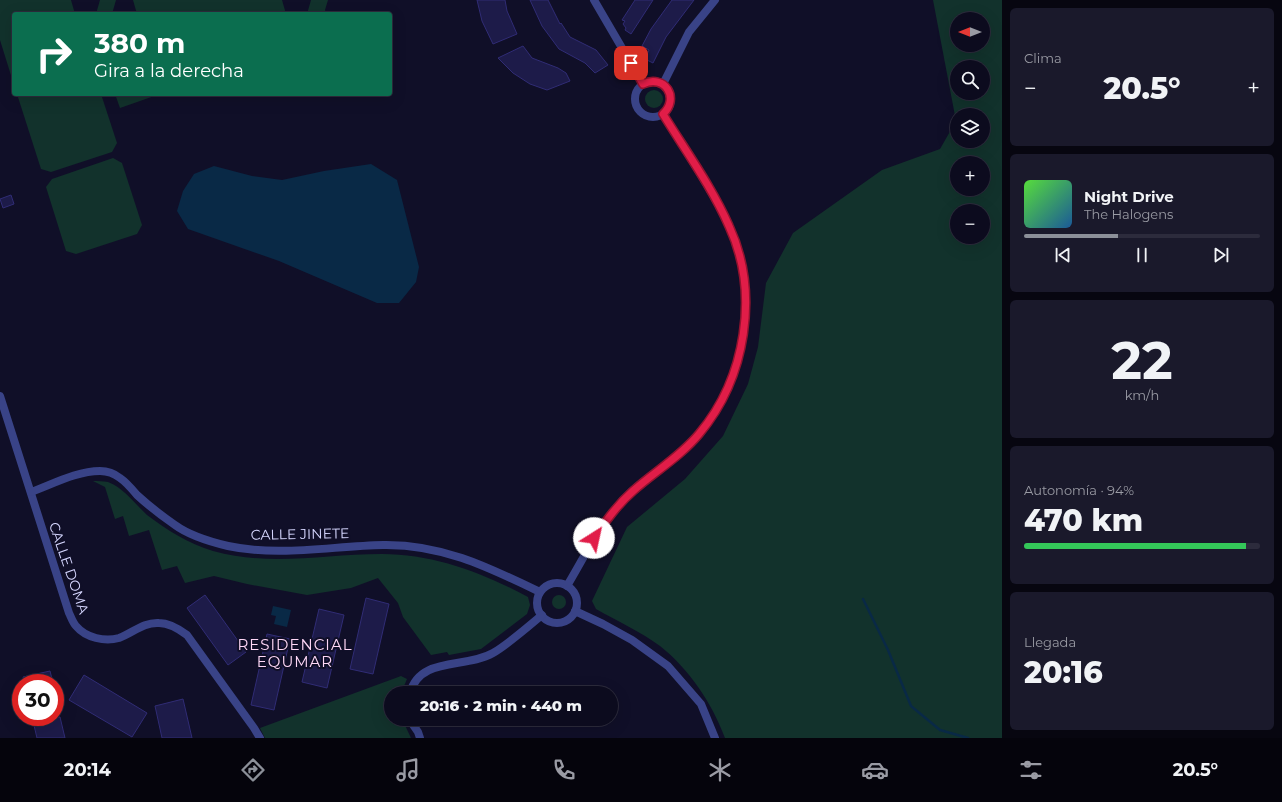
<!DOCTYPE html>
<html lang="es">
<meta charset="utf-8">
<style>
body{margin:0;font-family:Montserrat,sans-serif;background:#1a192b;color:#f1f3f6;height:100vh;display:flex;flex-direction:column;font-size:15px;white-space:nowrap}
*{box-sizing:border-box;margin:0}
p{font-size:13px;color:#9a9ba4}
.icon{flex:none;width:22px;height:22px;fill:none;stroke:currentColor;stroke-width:2;stroke-linecap:round;stroke-linejoin:round}
.map{position:relative;flex:1;overflow:hidden}
.drawer{display:flex;flex-direction:column;gap:8px;padding:8px;background:#070610;width:280px}
.drawer>*{flex:none}
.guide{position:absolute;left:12px;top:12px;width:380px;height:84px;border-radius:4px;box-shadow:0 4px 16px #0002,0 0 0 1px #2c2b3c;background:#0b6e4f;color:#fff;overflow:hidden}
.needle{width:26px;rotate:270deg}
.fabs{position:absolute;left:950px;top:12px;display:grid;gap:8px}
.fabs a{display:grid;place-items:center;width:40px;height:40px;border-radius:50%;background:#0c0b1e;box-shadow:0 4px 16px #0002,0 0 0 1px #2c2b3c;font-size:20px}
.speed{position:absolute;left:12px;top:674px;display:flex;gap:8px;font-size:20px;font-weight:700;text-align:center}
.speed>*{display:grid;place-content:center;width:52px;height:52px;border-radius:50%;background:#0c0b1e;box-shadow:0 4px 16px #0002,0 0 0 1px #2c2b3c;line-height:1}
.speed .limit{border:6px solid #d22;background:#fff;color:#111}
.pin{position:absolute;display:grid;place-items:center;width:34px;height:34px;color:#fff;margin:-17px;border-radius:8px;box-shadow:0 2px 6px #0006}
.me{position:absolute;width:44px;margin:-22px;rotate:35deg;stroke-linejoin:round;filter:drop-shadow(0 0 3px #0008)}
.turn{display:flex;align-items:center;gap:14px;height:84px;padding:0 16px;font-size:18px}
.turn .icon{width:52px;height:52px;stroke-width:2.5}
.turn b{display:block;font-size:28px;line-height:34px}
.big{font-size:30px;font-weight:800;line-height:1.1}
.drawer .card{flex:1;display:flex;flex-direction:column;justify-content:center;gap:6px;min-width:0;padding:0 14px;border-radius:6px;background:#1a192b}
.drawer .dial{align-items:center;gap:0}
.dial b{font-size:52px;line-height:1}
.song{display:flex;align-items:center;gap:12px}
.cover{width:48px;height:48px;border-radius:6px;background:linear-gradient(135deg,hsl(110 70% 55%),hsl(210 70% 35%))}
.played{height:4px;border-radius:2px;background:linear-gradient(90deg,#8c9099 40%,#2c2b3c 40%)}
.keys{display:flex;justify-content:space-around;direction:ltr}
.heat{display:flex;justify-content:space-between;align-items:center;font-size:22px;direction:ltr}
.charge{height:6px;border-radius:3px;background:linear-gradient(90deg,#34c759 94%,#2c2b3c 0)}
.trip{position:absolute;left:384px;top:686px;width:234px;height:40px;border-radius:20px;background:#0c0b1e;box-shadow:0 4px 16px #0002,0 0 0 1px #2c2b3c;font-weight:800;line-height:40px;text-align:center}
.menu{display:flex;height:64px;justify-content:space-around;align-items:center;background:#05040c;color:#9a9ba4}
.menu .icon{width:28px;height:28px}
.menu .on{color:#8c9099}
.menu b{font-size:18px;color:#f1f3f6}
main{display:flex;flex:1;min-height:0}
.map>svg:first-child{display:block}
.green{fill:#12322c;fill-rule:evenodd}
.water{fill:#092946}
.lines{fill:none;stroke-linecap:round;stroke-linejoin:round}
.stream{stroke:#092946;stroke-width:2.5}
.building{fill:#1d1b49;stroke:#302c75}
.minor{stroke:#394387;stroke-width:8}
.route-casing{stroke:#92132f;stroke-width:10}
.route{stroke:#e11d48;stroke-width:7}
.labels{text-anchor:middle;stroke-width:4;stroke-linejoin:round;paint-order:stroke}
.street-label{font-size:14px;fill:#d6d7ff;stroke:#100f28}
.neighbourhood-label{font-size:15px;letter-spacing:1px;fill:#ffd8f7;stroke:#100f28}
</style>
<main>
<div class="map">
<svg width="1002" height="738" viewBox="0 0 1002 738">
<rect width="100%" height="100%" fill="#100f28"/>
<g class="green">
<path d="M0,0H71L75,14H14V85L0,40Z"/>
<path d="M100,0H116L112,14H96Z"/>
<path d="M133,0H282L286,14H137Z"/>
<path d="M311,0H328L325,10L326,14H307Z"/>
<path d="M933,0H1002V738H725C712,703 689,669 660,646C643,633 615,620 596,609L592,601L627,527L685,479L723,436L748,384L758,347L766,283L793,233L882,170L940,149L956,121ZM957,19H983V45H957ZM957,67H983V93H957ZM957,115H983V141H957ZM957,163H983V189H957ZM957,211H983V237H957Z"/>
<circle cx="654" cy="99" r="9"/>
<path d="M17,94H101L117,143L112,152L51,172L41,169Z"/>
<path d="M115,94H160L120,108Z"/>
<path d="M113,158L122,163L142,225L137,234L76,254L66,251L46,187L52,179Z"/>
<path d="M93,481C97,481 103,481 108,482C124,488 135,504 147,515C167,530 189,544 213,551C272,567 323,554 382,554C434,554 483,573 528,597L530,605L527,614L481,649L449,655L447,652L431,655L403,617L398,603L378,578L351,588L307,595L247,584L214,576L185,583L177,566L162,570L149,530L129,536L123,516L115,519L105,487Z"/>
<circle cx="559" cy="602" r="7"/>
<path d="M401,676L407,679L401,693H391V719H402L411,738H265L260,728Z"/>
</g>
<g class="water">
<path d="M371,164L397,180L419,267L416,282L399,303H377L279,261L188,229L177,211L183,191L194,174L214,166L252,176L282,180L324,171Z"/>
<path d="M273,606L291,610L287,627L274,624L276,616L271,615Z"/>
</g>
<g class="lines">
<path class="stream" d="M863,599L888,650L911,706L940,730L968,738"/>
</g>
<g class="building">
<path d="M477,0H505L507,11L517,34L493,44L482,21Z"/>
<path d="M530,0H548L560,24L561,23L570,37L596,50L608,65L595,73L585,63L559,49L542,26Z"/>
<path d="M635,0H653L631,34L625,30L626,28L623,24L625,21L622,20Z"/>
<path d="M672,0H694L666,37L653,63L645,59L649,50L642,46L651,29Z"/>
<path d="M523,46L532,58L558,68L566,73L570,81L547,90L530,84L513,73L498,58Z"/>
<path d="M11,195L14,204L3,208L0,199Z"/>
<path d="M205,595L246,652L228,665L187,608Z"/>
<path d="M366,598L389,604L373,674L350,669Z"/>
<path d="M319,609L344,615L327,688L302,682Z"/>
<path d="M267,634L290,639L274,710L251,705Z"/>
<path d="M50,671L53,683H25L23,677Z"/>
<path d="M84,675L147,713L132,737L69,700Z"/>
<path d="M183,699L192,738H162L155,706Z"/>
<path d="M32,717H60L65,738H37Z"/>
</g>
<g class="lines">
<g class="minor">
<path d="M594,0L643,84"/>
<circle cx="653" cy="99" r="18"/>
<path d="M663,84L689,32L715,0"/>
<path d="M0,396L69,613C71,617 73,623 76,626C86,638 105,642 119,638C133,633 143,622 159,623C170,623 179,629 187,635L254,728L260,738"/>
<path d="M31,492C53,484 77,471 100,471C107,471 115,474 120,478C126,482 132,489 137,495C149,506 162,516 175,525C190,536 211,542 228,546C279,557 332,546 383,545C442,544 488,567 540,592"/>
<circle cx="557" cy="603" r="20"/>
<path d="M567,586C587,552 604,517 632,491C654,472 680,457 699,434C746,379 760,292 729,226C711,187 685,151 663,114"/>
<path d="M575,611L603,624L632,640L668,666L701,704L715,738"/>
<path d="M410,693C420,656 465,669 493,653C507,645 529,626 542,615"/>
<path d="M409,719L418,732L420,738"/>
</g>
</g>
<g class="lines">
<defs>
<path id="route" d="M594,538C606,521 617,505 633,491C654,472 680,457 699,434C746,378 760,293 729,226C712,187 685,150 663,114C680,98 665,74 643,84L631,63"/>
</defs>
<use href="#route" class="route-casing"/>
<use href="#route" class="route"/>
</g>
<g class="labels">
<g class="street-label">
<text transform="translate(300 534) rotate(-1)" y="5">CALLE JINETE</text>
<text transform="translate(69 568) rotate(71)" y="5">CALLE DOMA</text>
</g>
<g class="neighbourhood-label">
<text x="295" y="650">RESIDENCIAL<tspan x="295" dy="17">EQUMAR</tspan></text>
</g>
</g>
</svg>
<div class="fabs">
<a><svg class="needle" viewBox="-14 -14 28 28"><path d="M0-13l5 13h-10z" fill="#e53935"/><path d="M0 13l5-13h-10z" fill="#9a9ba4"/></svg></a>
<a><svg class="icon" aria-label="search" viewBox="0 0 24 24"><circle cx="10" cy="10" r="6"/><path d="M15 15l6 6"/></svg></a>
<a><svg class="icon" aria-label="layers" viewBox="0 0 24 24"><path d="M12 4l9 5-9 5-9-5zM3 14l9 5 9-5"/></svg></a>
<a>+</a>
<a>−</a>
</div>
<div class="speed"><div class="limit">30</div></div>
<div class="pin" style="left:631px;top:63px;background:#d93025"><svg class="icon" aria-label="arrive" viewBox="0 0 24 24"><path d="M6 21V4h12l-3 4 3 4H6"/></svg></div>
<svg class="me" style="left:594px;top:538px" viewBox="-20 -20 40 40"><circle r="19" fill="#fff"/><path d="M0-13L10 11 0 6-10 11z" fill="#e11d48"/></svg>
<div class="trip">20:16 · 2 min · 440 m</div>
<div class="guide">
<div class="turn"><svg class="icon" aria-label="right" viewBox="0 0 24 24"><path d="M7 20v-9h11M14 6l5 5-5 5"/></svg><div><b>380 m</b>Gira a la derecha</div></div>
</div>
</div>
<section class="drawer">
<div class="card"><p>Clima</p>
<div class="heat"><a>−</a><b class="big">20.5°</b><a>+</a></div>
</div>
<div class="card">
<div class="song"><i class="cover"></i><div><b>Night Drive</b><p>The Halogens</p></div></div>
<div class="played"></div>
<div class="keys"><svg class="icon" aria-label="previous" viewBox="0 0 24 24"><path d="M18 5L8 12l10 7zM5 5v14"/></svg><svg class="icon" aria-label="pause" viewBox="0 0 24 24"><path d="M8 5v14M16 5v14"/></svg><svg class="icon" aria-label="next" viewBox="0 0 24 24"><path d="M6 5l10 7-10 7zM19 5v14"/></svg></div>
</div>
<div class="card dial"><b>22</b><p>km/h</p></div>
<div class="card"><p>Autonomía · 94%</p><b class="big">470 km</b><div class="charge"></div></div>
<div class="card"><p>Llegada</p><b class="big">20:16</b></div>
</section>
</main>
<nav class="menu">
<b>20:14</b>
<svg class="icon on" aria-label="directions" viewBox="0 0 24 24"><path d="M12 3l9 9-9 9-9-9zM9 14v-3h6M13 9l2 2-2 2"/></svg>
<svg class="icon" aria-label="music" viewBox="0 0 24 24"><path d="M9 18V5l10-2v13"/><circle cx="6" cy="18" r="3"/><circle cx="16" cy="16" r="3"/></svg>
<svg class="icon" aria-label="phone" viewBox="0 0 24 24"><path d="M5 4h4l2 5-3 2q2 4 5 5l2-3 5 2v4C11 20 4 13 5 4z"/></svg>
<svg class="icon" aria-label="climate" viewBox="0 0 24 24"><path d="M12 3v18M4 7l16 10M4 17L20 7"/></svg>
<svg class="icon" aria-label="car" viewBox="0 0 24 24"><path d="M5 17H2v-5l4-1 3-4h7l3 4 3 1v5h-3M9 17h6M6 11h13"/><circle cx="7" cy="17" r="2"/><circle cx="17" cy="17" r="2"/></svg>
<svg class="icon" aria-label="filters" viewBox="0 0 24 24"><path d="M4 7h16M4 17h16"/><circle cx="9" cy="7" r="2"/><circle cx="15" cy="17" r="2"/></svg>
<b>20.5°</b>
</nav>
